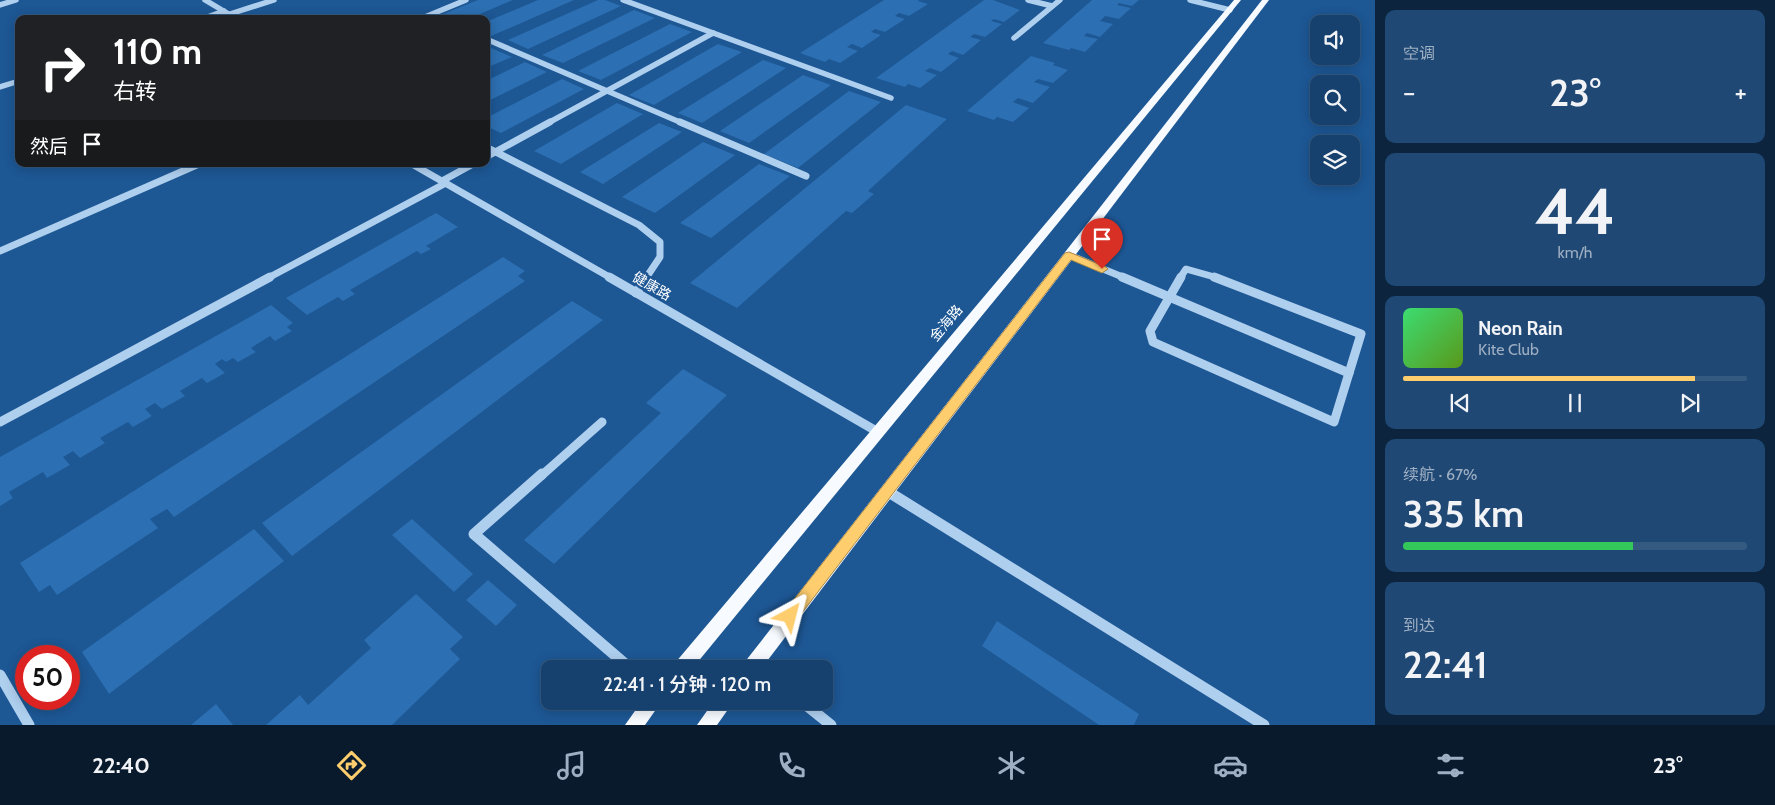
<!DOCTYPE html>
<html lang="zh">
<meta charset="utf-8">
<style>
body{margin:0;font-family:Cabin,"Noto Sans SC",sans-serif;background:#1f4874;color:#f1f3f6;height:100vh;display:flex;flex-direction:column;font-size:19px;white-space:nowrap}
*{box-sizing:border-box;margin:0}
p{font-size:16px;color:#9eafc3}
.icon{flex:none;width:28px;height:28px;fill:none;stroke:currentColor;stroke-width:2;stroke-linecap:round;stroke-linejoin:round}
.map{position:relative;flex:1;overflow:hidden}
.sheet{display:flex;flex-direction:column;gap:10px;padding:10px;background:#0c243d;width:400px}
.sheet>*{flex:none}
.guide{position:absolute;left:15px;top:15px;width:475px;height:152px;border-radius:10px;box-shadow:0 2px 12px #0003,0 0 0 1px #355a82;background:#202124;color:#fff;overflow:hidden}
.tools{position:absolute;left:1310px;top:15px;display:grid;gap:10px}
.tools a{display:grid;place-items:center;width:50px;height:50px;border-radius:10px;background:#16416f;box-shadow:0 2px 12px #0003,0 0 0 1px #355a82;font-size:25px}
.speed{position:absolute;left:15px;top:645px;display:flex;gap:10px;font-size:25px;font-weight:700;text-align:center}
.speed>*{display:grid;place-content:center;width:65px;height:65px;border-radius:50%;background:#16416f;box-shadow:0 2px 12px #0003,0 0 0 1px #355a82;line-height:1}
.speed .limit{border:8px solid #d22;background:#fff;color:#111}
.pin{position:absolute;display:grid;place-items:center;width:42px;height:42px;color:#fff;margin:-51px -21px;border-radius:50% 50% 50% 0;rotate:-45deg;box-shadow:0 0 5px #0007}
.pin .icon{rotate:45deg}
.me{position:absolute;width:55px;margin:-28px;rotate:38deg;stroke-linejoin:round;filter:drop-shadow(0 0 4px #0008)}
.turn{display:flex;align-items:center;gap:18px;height:105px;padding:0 15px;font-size:22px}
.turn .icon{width:65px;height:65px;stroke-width:2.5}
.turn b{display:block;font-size:35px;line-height:42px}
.then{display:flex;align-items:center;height:48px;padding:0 15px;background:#0003;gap:10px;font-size:19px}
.big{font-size:38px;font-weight:600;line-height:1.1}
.sheet .tile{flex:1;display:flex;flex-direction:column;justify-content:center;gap:8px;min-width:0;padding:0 18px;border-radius:10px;background:#1f4874}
.sheet .dial{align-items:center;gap:0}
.dial b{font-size:65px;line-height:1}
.song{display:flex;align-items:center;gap:15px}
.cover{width:60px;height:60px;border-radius:8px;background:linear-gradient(135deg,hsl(140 70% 55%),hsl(90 70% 35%))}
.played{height:5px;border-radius:2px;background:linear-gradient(90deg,#fecd6e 85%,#355a82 85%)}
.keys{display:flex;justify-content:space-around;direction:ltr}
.heat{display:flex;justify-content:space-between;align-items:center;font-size:28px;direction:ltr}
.charge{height:8px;border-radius:4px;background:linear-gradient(90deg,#34c759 67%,#355a82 0)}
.trip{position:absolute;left:541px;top:660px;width:292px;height:50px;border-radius:10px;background:#16416f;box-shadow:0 2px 12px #0003,0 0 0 1px #355a82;font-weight:600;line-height:50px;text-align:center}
.tab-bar{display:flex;height:80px;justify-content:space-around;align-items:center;background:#091a2c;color:#9eafc3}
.tab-bar .icon{width:35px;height:35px}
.tab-bar .active{color:#fecd6e}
.tab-bar b{font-size:22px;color:#f1f3f6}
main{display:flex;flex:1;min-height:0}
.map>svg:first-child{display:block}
.building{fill:#2c6fb2}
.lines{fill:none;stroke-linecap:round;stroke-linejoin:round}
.minor-far3{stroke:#afcfef;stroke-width:5.5}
.minor-far2{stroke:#afcfef;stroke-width:7}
.minor-far1{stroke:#afcfef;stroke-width:9}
.minor{stroke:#afcfef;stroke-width:11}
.major{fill:#f7fbff;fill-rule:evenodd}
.route{fill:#fecd6e;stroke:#a58548}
.labels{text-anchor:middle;stroke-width:5;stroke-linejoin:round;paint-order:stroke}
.street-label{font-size:14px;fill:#fff;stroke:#1d5794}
</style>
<main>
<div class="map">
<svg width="1375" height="725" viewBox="0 0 1375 725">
<rect width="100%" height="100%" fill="#1d5794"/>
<g class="building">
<path d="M478,0H513L468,19H453L443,14Z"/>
<path d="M538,0H574L491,36L486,35V22Z"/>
<path d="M598,0H605L621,6L528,49L508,40Z"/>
<path d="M884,0H919L918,1L928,4L909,16L899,13L895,16L905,19L885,32L875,29L871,32L881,35L862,48L852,44L847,47L858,51L840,63L829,59L825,62L800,53Z"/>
<path d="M984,0H993L1020,10L1004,22L994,19L991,21L1002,24L985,37L974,34L970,37L981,40L963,55L952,51L948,54L959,58L941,72L930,68L925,71L937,75L920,88L908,84L905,87L876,78Z"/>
<path d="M1092,0H1139L1132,6L1119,3L1117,5L1131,8L1119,19L1105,16L1100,21L1113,24L1100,37L1087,33L1084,36L1098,39L1085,52L1071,48L1069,50L1043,43Z"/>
<path d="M634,10L655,18L563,63L542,55Z"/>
<path d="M670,24L692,32L601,80L578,71Z"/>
<path d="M718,44L742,52L654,105L629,95Z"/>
<path d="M491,48L512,57L486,68V50Z"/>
<path d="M1031,56L1055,63L1053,65L1068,70L1053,83L1038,79L1034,82L1050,87L1033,103L1018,98L1013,102L1029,108L1013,122L997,117L994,120L967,111Z"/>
<path d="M763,60L786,68L702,123L678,113Z"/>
<path d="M525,62L547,72L486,102V81Z"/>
<path d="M803,75L831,85L749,143L720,131Z"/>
<path d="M562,79L584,89L501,133L486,126V118Z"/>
<path d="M849,91L881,102L798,168L764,154Z"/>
<path d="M617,103L643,114L561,164L534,151Z"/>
<path d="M906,105L947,119L868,191L874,194L852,213L846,211L737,308L690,283Z"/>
<path d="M659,123L682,132L603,184L580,172Z"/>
<path d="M703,142L735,155L655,213L622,197Z"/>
<path d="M759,164L790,176L711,238L680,223Z"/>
<path d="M436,213L458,227L426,246L431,249L421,254L417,251L350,290L355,294L343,301L338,297L307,315L286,298Z"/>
<path d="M503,257L525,271L518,276L525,281L174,517L167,509L150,519L158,528L57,595L50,585L39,592L20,563Z"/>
<path d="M572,301L603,320L292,556L262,523Z"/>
<path d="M271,305L293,323L287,327L292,331L275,341L270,336L251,348L256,352L238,362L233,358L226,362L222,359L215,364L225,373L207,383L202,378L180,391L185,396L162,409L155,403L145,409L152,416L133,427L128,422L100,438L105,443L80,458L73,451L63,457L70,465L47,478L43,472L9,492L13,498L0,506V457Z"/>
<path d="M683,369L727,395L554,564L524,540L661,413L646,403Z"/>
<path d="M412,519L473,574L454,592L392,535Z"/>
<path d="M254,529L284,561L109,694L82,652Z"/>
<path d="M488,580L517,605L496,626L466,600Z"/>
<path d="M416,594L463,637L450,649L460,659L392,725H266L300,695L308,705L371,648L364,640Z"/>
<path d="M997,621L1139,714L1134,725H1099L982,646Z"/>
<path d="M216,704L233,725H191Z"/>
</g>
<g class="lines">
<g class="minor-far3">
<path d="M205,0L237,19"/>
<path d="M623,0L891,98"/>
<path d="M1028,0L1052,6"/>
<path d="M1190,0L1230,10"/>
<path d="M0,5L16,0"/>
<path d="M230,14L274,0"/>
<path d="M202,19L224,11"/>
<path d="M420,19L466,0"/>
<path d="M1014,38L1060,0"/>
<path d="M486,39L682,123"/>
<path d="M0,87L19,81"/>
<path d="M548,123L713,33"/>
</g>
<g class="minor-far2">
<path d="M680,122L806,176"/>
<path d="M486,147L639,225L660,242V257L646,278"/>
<path d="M486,157L550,122"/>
<path d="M412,164L611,278"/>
<path d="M442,181L473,164"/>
<path d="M0,251L199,164"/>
<path d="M1069,255L1125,278"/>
<path d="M268,278L446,183"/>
<path d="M1180,278L1186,269L1218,278"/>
</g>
<g class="minor-far1">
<path d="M609,277L878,432"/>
<path d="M1122,277L1349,373"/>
<path d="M1181,277L1150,331L1153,342L1334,422L1361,334L1214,277"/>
<path d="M636,293L647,277"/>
<path d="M0,422L270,277"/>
<path d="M541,476L602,422"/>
</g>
<g class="minor">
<path d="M542,474L474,534L631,669"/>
<path d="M887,491L1264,725"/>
<path d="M0,675L29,725"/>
<path d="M801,701L831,725"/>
</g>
<g class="major">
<path d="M1234,0H1241L692,669H673L675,663Z"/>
<path d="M1262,0H1269L761,669H742L744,663Z"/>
<path d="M642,701H662L645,725H625Z"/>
<path d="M714,701H734L717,725H697Z"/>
</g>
</g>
<path class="route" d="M1069,252L1106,267L1108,269L1102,273L1071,260L795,622L790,624L785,622L783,616L785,611L1065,253Z"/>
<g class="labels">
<g class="street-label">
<text transform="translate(652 286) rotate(30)" y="5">健康路</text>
<text transform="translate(946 323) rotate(-50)" y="5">金海路</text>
</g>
</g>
</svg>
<div class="tools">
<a><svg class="icon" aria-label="sound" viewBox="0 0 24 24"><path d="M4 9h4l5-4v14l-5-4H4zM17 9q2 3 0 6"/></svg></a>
<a><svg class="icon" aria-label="search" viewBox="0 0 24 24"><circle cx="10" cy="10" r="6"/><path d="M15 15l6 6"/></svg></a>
<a><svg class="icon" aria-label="layers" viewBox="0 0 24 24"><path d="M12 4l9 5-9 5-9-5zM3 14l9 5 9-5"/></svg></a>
</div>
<div class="speed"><div class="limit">50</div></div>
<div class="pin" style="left:1102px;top:269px;background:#d93025"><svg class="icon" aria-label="arrive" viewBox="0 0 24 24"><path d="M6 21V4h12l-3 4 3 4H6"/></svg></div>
<svg class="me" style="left:790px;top:616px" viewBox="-20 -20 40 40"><path d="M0-17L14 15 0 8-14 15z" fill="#fecd6e" stroke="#fff" stroke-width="4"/></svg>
<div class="trip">22:41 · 1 分钟 · 120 m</div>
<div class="guide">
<div class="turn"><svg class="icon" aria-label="right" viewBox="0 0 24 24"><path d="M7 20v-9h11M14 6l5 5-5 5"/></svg><div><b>110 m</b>右转</div></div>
<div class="then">然后<svg class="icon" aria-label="arrive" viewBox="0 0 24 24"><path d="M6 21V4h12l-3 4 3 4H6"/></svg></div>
</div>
</div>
<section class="sheet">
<div class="tile"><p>空调</p>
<div class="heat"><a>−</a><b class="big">23°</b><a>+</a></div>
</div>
<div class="tile dial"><b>44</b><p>km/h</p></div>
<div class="tile">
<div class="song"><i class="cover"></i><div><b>Neon Rain</b><p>Kite Club</p></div></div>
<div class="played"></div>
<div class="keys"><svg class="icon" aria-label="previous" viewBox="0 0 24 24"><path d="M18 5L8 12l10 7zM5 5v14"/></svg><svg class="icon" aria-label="pause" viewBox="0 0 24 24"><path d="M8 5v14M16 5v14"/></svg><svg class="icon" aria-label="next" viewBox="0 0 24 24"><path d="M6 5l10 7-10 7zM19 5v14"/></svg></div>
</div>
<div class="tile"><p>续航 · 67%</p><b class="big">335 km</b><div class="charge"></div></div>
<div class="tile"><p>到达</p><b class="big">22:41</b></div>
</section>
</main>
<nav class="tab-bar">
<b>22:40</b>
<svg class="icon active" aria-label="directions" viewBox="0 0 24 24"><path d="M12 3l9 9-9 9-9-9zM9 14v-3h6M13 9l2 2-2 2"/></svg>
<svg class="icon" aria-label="music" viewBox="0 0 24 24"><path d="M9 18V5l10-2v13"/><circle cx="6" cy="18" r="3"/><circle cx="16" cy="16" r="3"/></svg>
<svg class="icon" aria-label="phone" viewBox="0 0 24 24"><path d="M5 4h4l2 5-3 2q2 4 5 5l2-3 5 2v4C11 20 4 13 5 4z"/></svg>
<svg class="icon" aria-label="climate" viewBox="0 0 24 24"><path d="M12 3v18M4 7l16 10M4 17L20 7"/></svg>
<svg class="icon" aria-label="car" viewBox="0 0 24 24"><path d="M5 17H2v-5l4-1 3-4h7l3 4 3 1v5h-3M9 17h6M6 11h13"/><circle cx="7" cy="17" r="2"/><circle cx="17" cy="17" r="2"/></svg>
<svg class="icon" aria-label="filters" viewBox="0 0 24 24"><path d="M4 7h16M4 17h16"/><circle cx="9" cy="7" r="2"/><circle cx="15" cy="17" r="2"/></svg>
<b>23°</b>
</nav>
